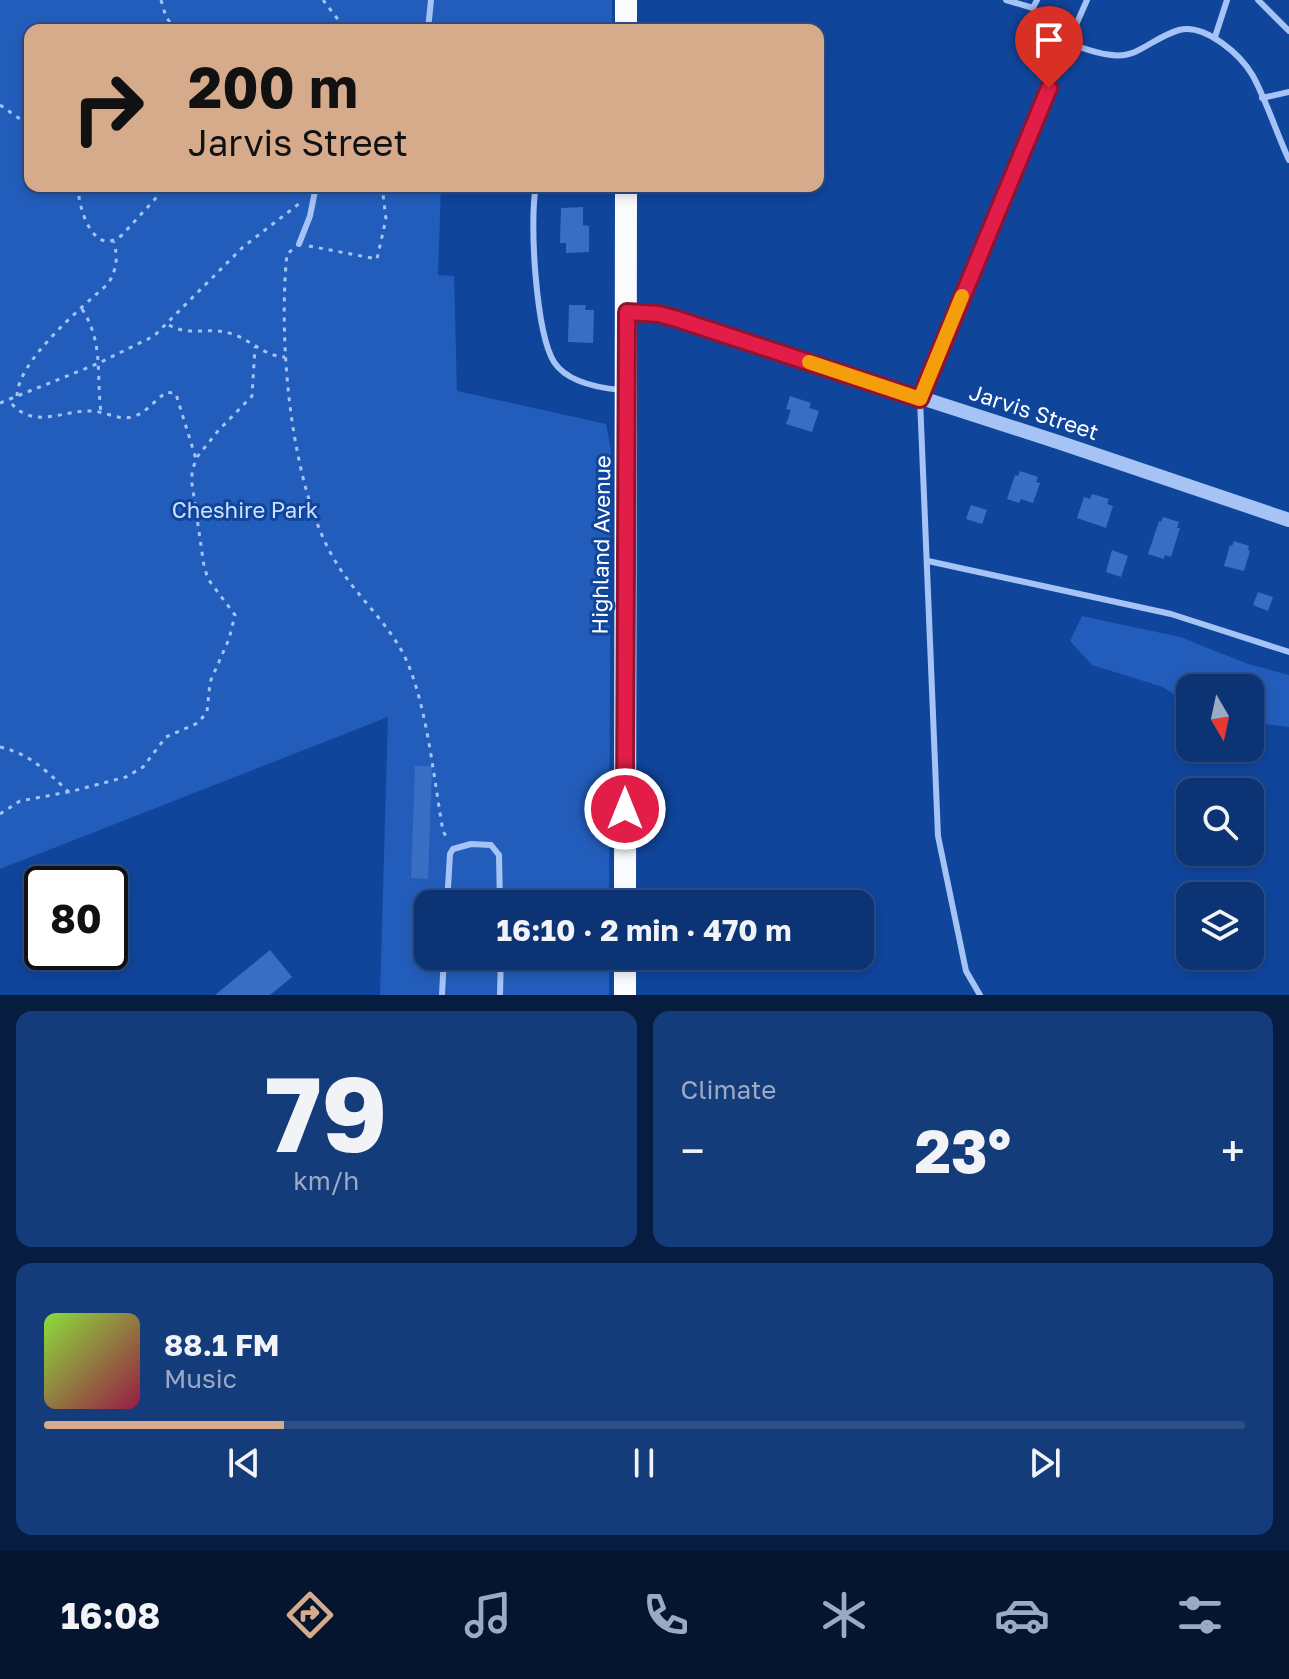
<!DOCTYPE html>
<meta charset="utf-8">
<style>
body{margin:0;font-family:"Golos Text",sans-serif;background:#153c7a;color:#f1f3f6;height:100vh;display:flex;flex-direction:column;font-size:30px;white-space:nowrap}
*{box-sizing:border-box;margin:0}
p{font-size:26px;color:#9aaac5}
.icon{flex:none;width:44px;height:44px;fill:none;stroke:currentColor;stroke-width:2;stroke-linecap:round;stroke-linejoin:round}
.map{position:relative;height:995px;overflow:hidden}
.side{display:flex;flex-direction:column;gap:16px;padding:16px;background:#071d40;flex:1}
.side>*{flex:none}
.top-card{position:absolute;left:24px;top:24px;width:800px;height:168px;border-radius:16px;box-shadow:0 4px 12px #0003,0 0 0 2px #2c4f87;background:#d6ab8b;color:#111;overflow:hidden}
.needle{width:52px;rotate:171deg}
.tools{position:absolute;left:1176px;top:674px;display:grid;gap:16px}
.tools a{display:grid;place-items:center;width:88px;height:88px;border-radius:16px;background:#0c3475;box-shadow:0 4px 12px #0003,0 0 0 2px #2c4f87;font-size:40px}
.speed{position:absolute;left:24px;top:866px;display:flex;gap:16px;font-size:40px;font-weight:700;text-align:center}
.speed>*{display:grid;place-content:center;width:104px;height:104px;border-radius:50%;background:#0c3475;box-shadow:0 4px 12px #0003,0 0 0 2px #2c4f87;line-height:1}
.speed .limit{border:4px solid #111;border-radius:12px;background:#fff;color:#111}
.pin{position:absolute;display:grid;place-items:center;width:68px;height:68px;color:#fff;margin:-82px -34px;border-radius:50% 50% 50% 0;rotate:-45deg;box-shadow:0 0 8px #0007}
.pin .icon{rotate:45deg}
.me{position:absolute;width:88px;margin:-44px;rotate:0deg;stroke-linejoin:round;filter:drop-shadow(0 0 6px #0008)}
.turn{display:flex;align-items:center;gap:28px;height:168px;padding:0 32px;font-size:36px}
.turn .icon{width:104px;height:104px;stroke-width:2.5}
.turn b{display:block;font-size:56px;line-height:68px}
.big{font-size:60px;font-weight:700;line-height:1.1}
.side .card{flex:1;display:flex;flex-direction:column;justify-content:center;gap:12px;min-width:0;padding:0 28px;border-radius:16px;background:#153c7a}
.side .dial{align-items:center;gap:0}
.dial b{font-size:104px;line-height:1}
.song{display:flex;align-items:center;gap:24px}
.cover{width:96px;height:96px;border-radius:12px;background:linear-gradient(135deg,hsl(90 70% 55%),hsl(340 70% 35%))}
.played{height:8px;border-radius:4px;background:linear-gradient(90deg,#d6ab8b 20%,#2c4f87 20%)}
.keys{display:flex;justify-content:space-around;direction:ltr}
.heat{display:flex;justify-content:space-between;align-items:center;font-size:44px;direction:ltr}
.side .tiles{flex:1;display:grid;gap:16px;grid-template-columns:1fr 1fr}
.card:last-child{grid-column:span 2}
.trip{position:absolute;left:414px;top:890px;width:460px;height:80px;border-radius:16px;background:#0c3475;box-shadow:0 4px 12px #0003,0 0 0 2px #2c4f87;font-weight:700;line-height:80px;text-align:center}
.dock{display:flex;height:128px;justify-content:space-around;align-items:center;background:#05152f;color:#9aaac5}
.dock .icon{width:56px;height:56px}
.dock .current{color:#d6ab8b}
.dock b{font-size:36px;color:#f1f3f6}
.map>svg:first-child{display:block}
.green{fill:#235dbb}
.building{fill:#396ec3}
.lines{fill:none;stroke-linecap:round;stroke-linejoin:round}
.path{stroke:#a5c4f5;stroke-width:3;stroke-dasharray:4 6;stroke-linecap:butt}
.service{stroke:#a5c4f5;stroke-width:6}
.tertiary{stroke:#a5c4f5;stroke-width:14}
.trunk{stroke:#f9fbff;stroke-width:22}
.route-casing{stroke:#92132f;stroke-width:20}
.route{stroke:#e11d48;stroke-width:14}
.slow{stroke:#f59e0b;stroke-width:14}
.labels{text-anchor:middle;stroke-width:6;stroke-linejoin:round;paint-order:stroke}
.street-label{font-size:22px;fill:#fff;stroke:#10459c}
.park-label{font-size:22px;fill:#cee0fe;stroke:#10459c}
</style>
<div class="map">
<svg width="1289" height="995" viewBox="0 0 1289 995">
<rect width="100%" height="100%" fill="#10459c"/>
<g class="green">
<path d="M0,0H612V30H30V186H441L438,275L454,276L457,391L606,424L611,451L609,904H428V956H609V995H380L388,717L0,869Z"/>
<path d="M1082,616L1180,637L1248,664L1289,675V727L1250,722V688H1190V706L1163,687L1092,665L1070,641Z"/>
</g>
<g class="building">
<path d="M583,207V225L589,226V252L566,253V243H560L561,208Z"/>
<path d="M569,305H586L585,310H594L593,343L568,342Z"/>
<path d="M790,396L811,403L809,408L819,411L812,432L786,424L791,410L786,409Z"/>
<path d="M1020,471L1038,477L1036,482L1040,483L1033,503L1021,499L1019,503L1007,499L1015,475L1018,476Z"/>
<path d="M1092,494L1109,499L1107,504L1113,506L1106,528L1077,518L1084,497L1090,499Z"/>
<path d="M971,505L987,510L982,524L966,519Z"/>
<path d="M1163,517L1179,522L1177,528H1180L1171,557L1165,555L1164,559L1148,554L1159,521L1161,522Z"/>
<path d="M1234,541L1249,546L1248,550L1250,551L1244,571L1224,566L1230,545L1232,546Z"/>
<path d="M1112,550L1128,556L1121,577L1106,572Z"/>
<path d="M1258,592L1273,597L1268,611L1253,605Z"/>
<path d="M415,766H432L428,879L411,878Z"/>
<path d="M270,950L292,977L270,995H215Z"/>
</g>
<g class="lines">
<g class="path">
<path d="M161,0L166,17L176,30"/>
<path d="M323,0L340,22"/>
<path d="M0,105L30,126"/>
<path d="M78,186C78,208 94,259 122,235L167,186"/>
<path d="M309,246L377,259L386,219L382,186"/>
<path d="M292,250L287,254C278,340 290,490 337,564C359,600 395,628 410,669C428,716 434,780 443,831L448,840"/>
<path d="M82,309C104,343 96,374 101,412"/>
<path d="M169,325C189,337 211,326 232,334C251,340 264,356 285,357"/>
<path d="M17,396C18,360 82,307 108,284C117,269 118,258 114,242"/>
<path d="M0,403L99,363L154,336L243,247L300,203"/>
<path d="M197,457L218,431L252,396L255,347"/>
<path d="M0,747C31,754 47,772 69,792L126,777L143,767L166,737L198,723L207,712L210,682L229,639L235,615L208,579L204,566L192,484V472L196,459L176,394L167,392C154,400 147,413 132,417C118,421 103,410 89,411C59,411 31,431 8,399"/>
<path d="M0,814L20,801L68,792"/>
</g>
<g class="service">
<path d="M1006,0L1033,8L1037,0"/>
<path d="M1258,0L1289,31"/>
<path d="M345,30H395"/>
<path d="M428,30L431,0"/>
<path d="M1215,37L1227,0"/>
<path d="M1070,44C1090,50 1115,61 1135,52C1150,45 1162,35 1179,30C1205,23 1241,55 1253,76C1266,100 1277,134 1289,160"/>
<path d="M1262,98L1289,92"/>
<path d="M536,186C529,221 536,333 554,362C567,382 599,388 621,390"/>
<path d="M299,244L310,216L316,186"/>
<path d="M928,561L1171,614L1289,652"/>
<path d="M447,904L450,854L453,849L471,844L491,845L499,855L500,904"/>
<path d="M442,995L444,956"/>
<path d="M500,995L501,956"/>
<path d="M980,995L966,971L938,836L920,399L1028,133L1087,0"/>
</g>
<path class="tertiary" d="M627,312L659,314L677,319L1061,443L1289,520"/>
<g class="trunk">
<path d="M626,0V30"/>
<path d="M625,904L626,186"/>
<path d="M625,995V956"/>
</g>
</g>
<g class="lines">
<defs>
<path id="route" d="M625,809L627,312L659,314L677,319L920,399L1049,88"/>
</defs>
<use href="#route" class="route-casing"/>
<use href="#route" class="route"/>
<path class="slow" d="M809,362L920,399L962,296"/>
</g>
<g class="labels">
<g class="street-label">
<text transform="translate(1034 412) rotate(18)" y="8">Jarvis Street</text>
<text transform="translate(601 545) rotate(-89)" y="8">Highland Avenue</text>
</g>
<g class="park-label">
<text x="245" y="518">Cheshire Park</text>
</g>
</g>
</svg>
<div class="tools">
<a><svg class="needle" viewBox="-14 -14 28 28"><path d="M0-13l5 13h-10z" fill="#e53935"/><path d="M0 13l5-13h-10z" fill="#9aaac5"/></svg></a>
<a><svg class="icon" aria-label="search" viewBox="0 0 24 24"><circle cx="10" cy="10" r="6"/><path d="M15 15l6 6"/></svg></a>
<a><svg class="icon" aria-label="layers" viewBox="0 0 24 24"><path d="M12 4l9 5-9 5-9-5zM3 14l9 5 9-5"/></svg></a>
</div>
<div class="speed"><div class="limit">80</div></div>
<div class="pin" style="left:1049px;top:88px;background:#d93025"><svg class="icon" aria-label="arrive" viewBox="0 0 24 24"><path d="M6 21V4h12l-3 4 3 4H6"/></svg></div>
<svg class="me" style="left:625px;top:809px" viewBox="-20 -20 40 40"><circle r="17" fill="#e11d48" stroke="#fff" stroke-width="3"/><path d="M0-11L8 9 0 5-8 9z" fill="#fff"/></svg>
<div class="trip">16:10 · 2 min · 470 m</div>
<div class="top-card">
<div class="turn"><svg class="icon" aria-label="right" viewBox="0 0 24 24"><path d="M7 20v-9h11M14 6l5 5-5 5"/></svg><div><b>200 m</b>Jarvis Street</div></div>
</div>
</div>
<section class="side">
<div class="tiles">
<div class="card dial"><b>79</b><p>km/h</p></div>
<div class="card"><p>Climate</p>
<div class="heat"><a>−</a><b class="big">23°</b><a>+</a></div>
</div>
<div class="card">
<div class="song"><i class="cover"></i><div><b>88.1 FM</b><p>Music</p></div></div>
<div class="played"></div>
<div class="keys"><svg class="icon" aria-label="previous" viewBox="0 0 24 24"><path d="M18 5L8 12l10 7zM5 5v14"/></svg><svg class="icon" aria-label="pause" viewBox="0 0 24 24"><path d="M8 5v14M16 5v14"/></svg><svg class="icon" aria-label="next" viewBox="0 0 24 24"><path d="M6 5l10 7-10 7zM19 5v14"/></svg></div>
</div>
</div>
</section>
<nav class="dock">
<b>16:08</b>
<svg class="icon current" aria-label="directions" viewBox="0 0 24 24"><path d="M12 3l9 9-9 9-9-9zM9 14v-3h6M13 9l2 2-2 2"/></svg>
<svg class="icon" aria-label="music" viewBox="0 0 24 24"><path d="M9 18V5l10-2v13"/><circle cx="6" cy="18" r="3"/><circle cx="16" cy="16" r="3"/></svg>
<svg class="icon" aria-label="phone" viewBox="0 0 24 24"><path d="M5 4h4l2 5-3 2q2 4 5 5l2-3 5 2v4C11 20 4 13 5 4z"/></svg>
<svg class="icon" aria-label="climate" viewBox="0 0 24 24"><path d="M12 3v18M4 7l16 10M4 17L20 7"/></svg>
<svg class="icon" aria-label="car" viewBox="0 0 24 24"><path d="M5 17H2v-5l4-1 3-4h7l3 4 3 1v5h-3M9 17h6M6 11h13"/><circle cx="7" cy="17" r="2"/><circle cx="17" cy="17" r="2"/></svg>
<svg class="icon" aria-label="filters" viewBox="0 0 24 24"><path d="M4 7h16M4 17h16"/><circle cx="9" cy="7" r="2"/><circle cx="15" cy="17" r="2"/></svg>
</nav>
